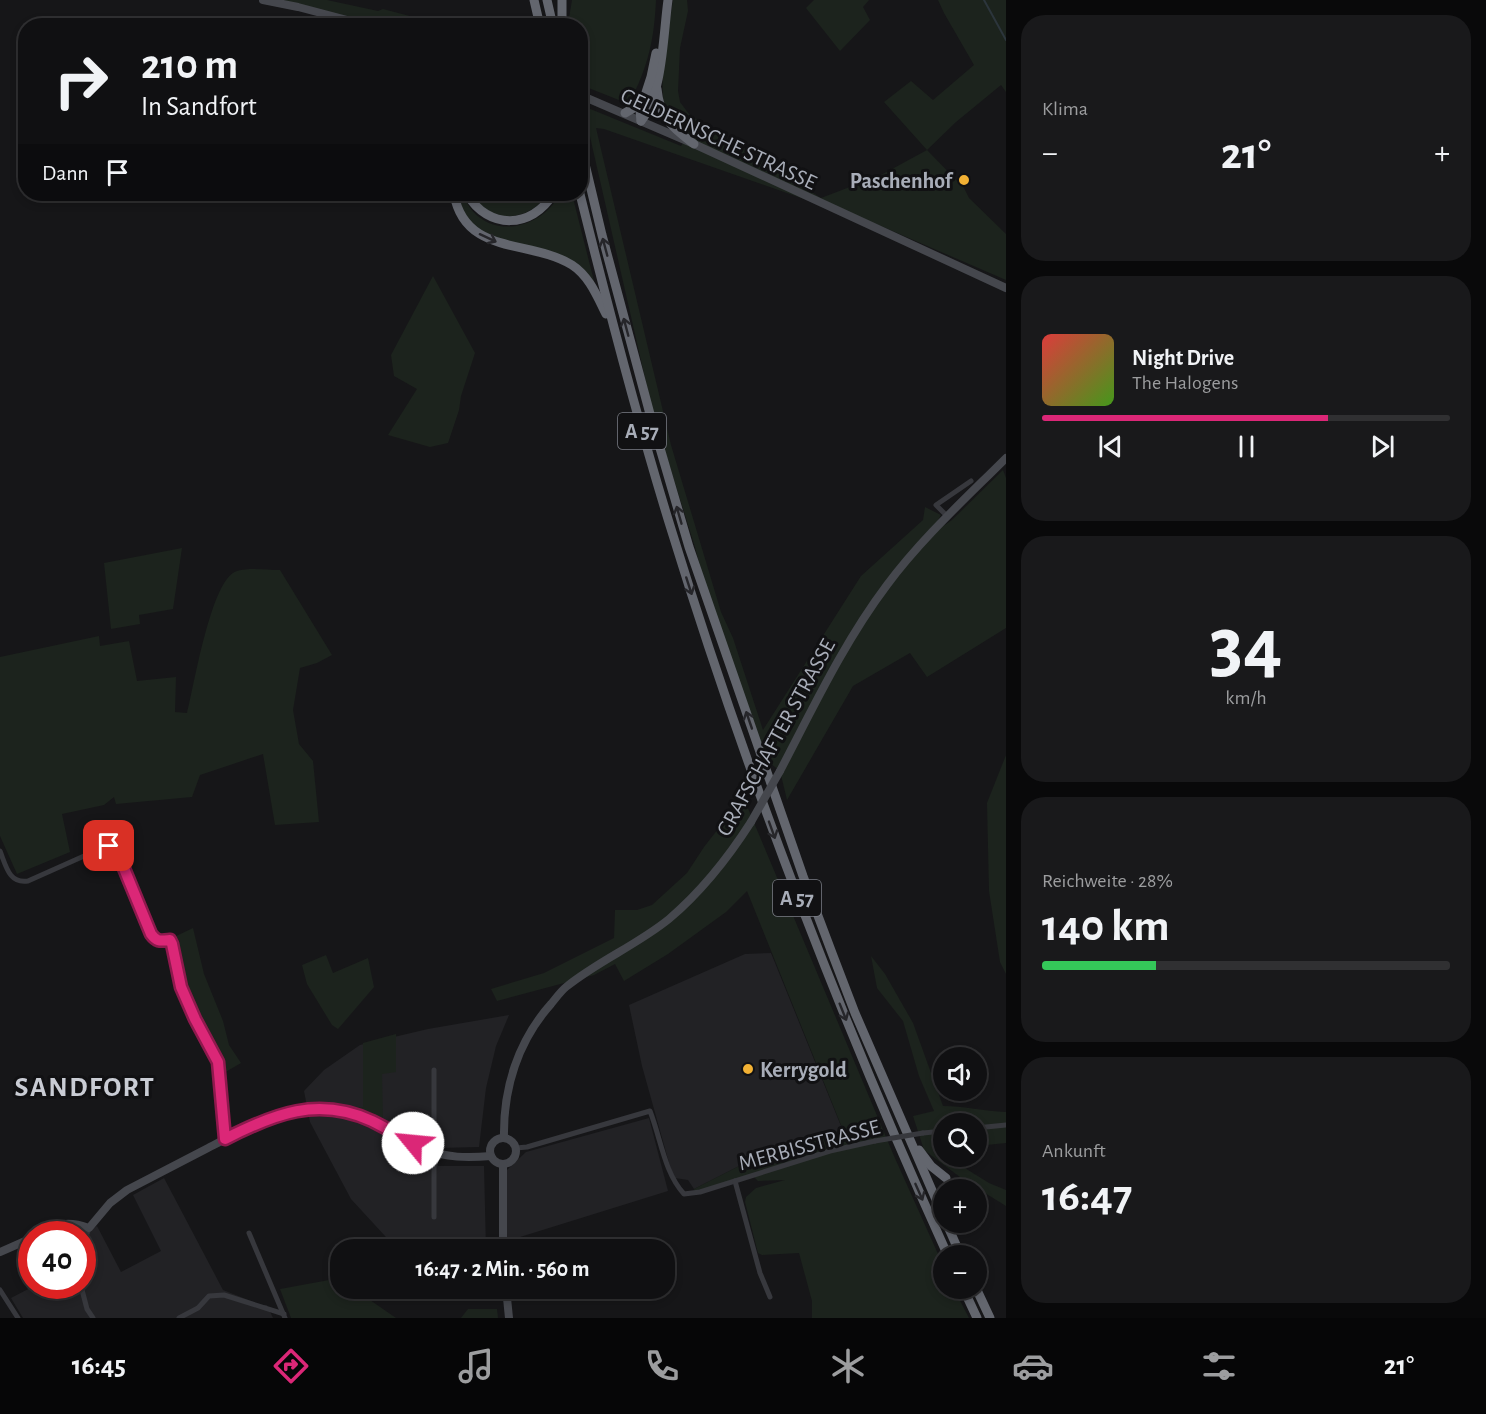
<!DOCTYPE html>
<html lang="de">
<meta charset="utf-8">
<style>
body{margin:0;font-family:"Alegreya Sans",sans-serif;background:#19191b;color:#f1f3f6;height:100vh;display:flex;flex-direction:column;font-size:22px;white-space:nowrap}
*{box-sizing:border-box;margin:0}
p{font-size:20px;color:#9c9d9f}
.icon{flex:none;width:33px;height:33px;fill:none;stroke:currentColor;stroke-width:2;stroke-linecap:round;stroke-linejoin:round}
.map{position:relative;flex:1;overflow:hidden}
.drawer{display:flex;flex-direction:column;gap:15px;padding:15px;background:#09090a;width:480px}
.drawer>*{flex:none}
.guide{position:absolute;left:18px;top:18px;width:570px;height:183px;border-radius:24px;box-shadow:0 3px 9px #0003,0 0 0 2px #303032;background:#101012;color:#f1f3f6;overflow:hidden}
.buttons{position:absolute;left:933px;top:1047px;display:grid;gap:12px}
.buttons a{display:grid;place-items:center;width:54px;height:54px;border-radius:50%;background:#101012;box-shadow:0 3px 9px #0003,0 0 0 2px #303032;font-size:30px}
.speed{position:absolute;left:18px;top:1221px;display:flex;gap:12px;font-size:30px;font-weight:700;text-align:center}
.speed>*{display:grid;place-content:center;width:78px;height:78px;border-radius:50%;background:#101012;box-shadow:0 3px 9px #0003,0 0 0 2px #303032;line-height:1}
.speed .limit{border:9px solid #d22;background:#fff;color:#111}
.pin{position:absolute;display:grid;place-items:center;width:51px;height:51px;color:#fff;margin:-26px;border-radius:12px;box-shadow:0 3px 9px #0006}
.me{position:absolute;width:66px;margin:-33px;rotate:298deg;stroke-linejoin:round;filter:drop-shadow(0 0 4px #0008)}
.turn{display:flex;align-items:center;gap:21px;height:126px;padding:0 24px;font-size:27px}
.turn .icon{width:78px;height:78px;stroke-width:2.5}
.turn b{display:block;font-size:42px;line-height:51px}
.then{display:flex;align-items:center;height:57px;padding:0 24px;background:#0003;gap:12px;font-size:22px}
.big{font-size:45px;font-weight:700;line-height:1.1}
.drawer .card{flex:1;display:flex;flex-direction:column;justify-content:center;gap:9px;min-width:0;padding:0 21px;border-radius:24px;background:#19191b}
.drawer .dial{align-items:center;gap:0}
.dial b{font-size:78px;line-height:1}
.song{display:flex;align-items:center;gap:18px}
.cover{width:72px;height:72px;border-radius:9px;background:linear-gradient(135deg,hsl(0 70% 55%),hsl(100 70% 35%))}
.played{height:6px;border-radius:3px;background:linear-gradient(90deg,#db2777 70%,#303032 70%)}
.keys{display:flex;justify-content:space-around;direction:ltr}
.heat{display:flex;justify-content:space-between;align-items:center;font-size:33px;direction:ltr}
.charge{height:9px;border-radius:4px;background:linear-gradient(90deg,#34c759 28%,#303032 0)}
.trip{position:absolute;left:330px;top:1239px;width:345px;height:60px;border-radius:24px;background:#101012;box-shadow:0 3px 9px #0003,0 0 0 2px #303032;font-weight:700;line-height:60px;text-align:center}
.menu{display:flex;height:96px;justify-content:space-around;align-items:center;background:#060607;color:#9c9d9f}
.menu .icon{width:42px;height:42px}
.menu .current{color:#db2777}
.menu b{font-size:27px;color:#f1f3f6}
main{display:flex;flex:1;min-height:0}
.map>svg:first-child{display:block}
.built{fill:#222225}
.green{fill:#1c231d}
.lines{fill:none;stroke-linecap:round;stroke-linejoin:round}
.stream{stroke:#2c353c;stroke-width:2}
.street{stroke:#37383d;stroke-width:5}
.secondary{stroke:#45474d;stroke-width:8}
.highway{stroke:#63666e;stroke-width:9}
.street-bridge{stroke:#37383d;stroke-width:5}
.secondary-bridge{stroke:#45474d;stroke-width:8}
.oneway{stroke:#26262a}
.route-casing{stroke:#8e194d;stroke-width:15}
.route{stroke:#db2777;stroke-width:10}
.poi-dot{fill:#f2b134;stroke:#111113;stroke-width:2}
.labels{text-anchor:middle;stroke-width:6;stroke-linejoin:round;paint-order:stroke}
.shield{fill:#111113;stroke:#7b7e86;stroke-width:1.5}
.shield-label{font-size:21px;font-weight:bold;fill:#a8adb8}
.street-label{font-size:22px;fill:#a8adb8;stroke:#111113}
.poi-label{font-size:22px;font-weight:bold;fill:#a8adb8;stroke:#111113;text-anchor:end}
.district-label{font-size:28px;font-weight:bold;letter-spacing:1.5px;fill:#c9ccd4;stroke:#111113}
</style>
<main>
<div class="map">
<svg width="1006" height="1318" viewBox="0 0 1006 1318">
<rect width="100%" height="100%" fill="#161618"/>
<g class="built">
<path d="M771,953L843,1131L753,1159L694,1189L688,1180L675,1178L671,1170L642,1066L629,1005L745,954Z"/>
<path d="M509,1015L496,1046L486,1088L479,1147L438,1148V1166H484L486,1249H397L351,1199L310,1122L304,1091L324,1070L360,1045L428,1029Z"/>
<path d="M649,1118L668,1191L507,1241V1170L526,1152Z"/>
<path d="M164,1178L223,1290L261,1305H267L273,1318H23L11,1298L34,1286H82V1234H52L66,1227H74L87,1232L97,1226L121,1272L161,1251L133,1195Z"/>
</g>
<g class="green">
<path d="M273,0H327L378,11L383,9L444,25H380L297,4Z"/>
<path d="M572,0H656C654,42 648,66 629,104L581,85L580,26L568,25V24Z"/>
<path d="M673,0H687L688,11L680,48L678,91L680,102L689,114L703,124L742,147L821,198L881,175L927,150L884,102L911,81L933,100L974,65L944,13L938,0H1006V92L1001,85L956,122L927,150L964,188L969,198L1006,234V280L881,226L604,129L596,128L671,445L721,612L733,638L763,730L861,576L923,520L925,507L941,515L929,536L952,520L1003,470L1006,478V628L927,677L910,653L853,686L787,800L780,771L761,756L721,647L695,547L653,413L583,106L681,146L690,134C683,129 673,124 668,116C655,91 669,29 673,0Z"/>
<path d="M814,0H869L863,7L870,20L840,51L806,8Z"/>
<path d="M458,194H462C466,202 471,211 479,217C505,238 547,222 559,194H572L595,285L580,267L504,242L483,233L469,220L460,205Z"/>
<path d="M472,194H547C536,213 510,223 488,211C481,207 476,200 472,194Z"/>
<path d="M433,276L475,353L461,396L459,410L448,443L430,447L388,435L417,389L394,376L391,355Z"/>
<path d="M182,548L173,609L139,615L140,624L111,629L104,563Z"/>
<path d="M280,570L332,655L317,663L300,668L293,710L299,744L313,761L319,822L275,825L263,754L200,775L192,797L116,804L114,797L104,805L62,814L70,852L17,874L0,836V657L99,636L100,646L129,641L137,681L176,677L175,712L187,713C194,687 211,578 237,571C250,567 267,570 280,570Z"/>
<path d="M1006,755V974L1000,962L989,891L987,803Z"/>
<path d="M739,787L894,1156L943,1265L944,1288L954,1289L969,1318H812V1301L799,1253L762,1255L758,1253L745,1202L746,1197L756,1188L785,1180L758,1181L754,1177L695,1191L694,1189L753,1159L843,1130L747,891L726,912L668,954L624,981L615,964L594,975L497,1001L491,989L544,973L614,938L615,910H637L652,905L687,873L704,847L736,806Z"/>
<path d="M193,928L204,974L223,1021L229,1045L241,1063L222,1074C217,1052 205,1035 195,1015C182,991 177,964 172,938Z"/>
<path d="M326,955L333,973L368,958L374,987L338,1029L332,1025L307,984L302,965Z"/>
<path d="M871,956L885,974L913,1023L943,1106C964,1106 984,1111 1006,1112V1143L977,1146L976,1124H944V1156L947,1157L989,1183L1006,1190V1206L964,1180L924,1150L913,1116L934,1111L919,1076L903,1021L877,988Z"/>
<path d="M396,1034V1072L382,1074L383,1122L357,1111V1107H363V1043Z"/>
<path d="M340,1278V1288L354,1289L396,1318H291L280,1289Z"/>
<path d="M468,1309H497L498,1318H461Z"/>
</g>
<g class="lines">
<path class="stream" d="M984,0L1006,40"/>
<g class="street">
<path d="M948,517L936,505L971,481"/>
<path d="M0,851C6,866 9,884 28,881L102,848L113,846L116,849L151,934C157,942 160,941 170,940L172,944L181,987L195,1019L218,1062L225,1139"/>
<path d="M434,1070V1217"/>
<path d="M976,1128L1006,1125"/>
<path d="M923,1133L944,1131"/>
<path d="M516,1148L527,1147L650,1111C661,1139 664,1172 684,1194L700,1192L830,1151L875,1141"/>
<path d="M735,1181L760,1273L770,1297"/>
<path d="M249,1233L285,1318"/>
<path d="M82,1248L89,1228"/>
<path d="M81,1286L87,1309L93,1318"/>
<path d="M0,1290L18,1318"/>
<path d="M179,1318L198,1308L209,1296L224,1295L284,1314"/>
</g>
<g class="secondary">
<path d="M263,0L298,7L370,26"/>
<path d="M580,95L694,144L1006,288"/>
<path d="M780,771C813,708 844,642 887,585C922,538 965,499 1006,458"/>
<circle cx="503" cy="1151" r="13"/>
<path d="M504,1138C503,1088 518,1041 551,1004C556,998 561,991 566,987C598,961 637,945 669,919C702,891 728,858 751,822"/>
<path d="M38,1234C59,1224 66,1220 89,1228L110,1203L127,1190C154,1176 181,1162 208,1148C262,1120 310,1093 372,1121C390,1129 406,1141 424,1149C446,1158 468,1158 491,1156"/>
<path d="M503,1250V1164"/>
<path d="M0,1252L32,1238"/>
<path d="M506,1288L509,1318"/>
</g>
<g class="highway">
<path d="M534,0L540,26"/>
<path d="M547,0L553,26"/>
<path d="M562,26V0"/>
<path d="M657,89C660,119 672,127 694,144"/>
<path d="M625,113L642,103"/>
<path d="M641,121C663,93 663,36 668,0"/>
<path d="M641,121L640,111L651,77L656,53"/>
<path d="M580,143L602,235L650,414L689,547L803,876L832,953L855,1013L944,1218"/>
<path d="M454,194C465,256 530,239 572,265C589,276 597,296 606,314"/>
<path d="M467,194C488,230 532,229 553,194"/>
<path d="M580,194C608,307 637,420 672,532C748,779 841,1020 948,1256"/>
<path d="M919,1150L931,1166L946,1178"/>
<path d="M946,1222L961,1256"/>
<path d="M963,1288L977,1318"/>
<path d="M976,1288L990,1318"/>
</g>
<path class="street-bridge" d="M875,1141L923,1133"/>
<path class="secondary-bridge" d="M751,822L780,771"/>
</g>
<defs><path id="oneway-shaft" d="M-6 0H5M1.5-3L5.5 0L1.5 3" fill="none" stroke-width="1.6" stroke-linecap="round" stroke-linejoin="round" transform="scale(1.5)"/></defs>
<g class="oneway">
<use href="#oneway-shaft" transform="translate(488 238) rotate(25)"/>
<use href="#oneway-shaft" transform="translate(605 247) rotate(-105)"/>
<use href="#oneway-shaft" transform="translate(626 327) rotate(-105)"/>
<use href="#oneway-shaft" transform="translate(679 515) rotate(-106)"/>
<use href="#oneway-shaft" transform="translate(689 586) rotate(72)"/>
<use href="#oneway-shaft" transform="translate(749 720) rotate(-109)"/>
<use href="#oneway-shaft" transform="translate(772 830) rotate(70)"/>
<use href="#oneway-shaft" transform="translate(843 1012) rotate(68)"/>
<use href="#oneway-shaft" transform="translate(919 1192) rotate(66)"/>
</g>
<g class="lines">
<defs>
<path id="route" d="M109,846L116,849L151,934C157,942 160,941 170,940L172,944L181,987L195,1019L218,1062L225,1139C274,1114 318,1096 372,1121C386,1128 400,1136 413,1143"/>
</defs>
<use href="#route" class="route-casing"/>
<use href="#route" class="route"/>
</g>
<g class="poi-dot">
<circle cx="964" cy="180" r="6"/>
<circle cx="748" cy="1069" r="6"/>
</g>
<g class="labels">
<g class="shield">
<rect x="618" y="413" width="48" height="36" rx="4.5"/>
<rect x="773" y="880" width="48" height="36" rx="4.5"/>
</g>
<g class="shield-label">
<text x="642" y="438">A 57</text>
<text x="797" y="905">A 57</text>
</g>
<g class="street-label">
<text transform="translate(719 138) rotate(25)" y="8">GELDERNSCHE STRASSE</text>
<text transform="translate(775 737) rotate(-61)" y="8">GRAFSCHAFTER STRASSE</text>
<text transform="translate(809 1144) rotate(-15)" y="8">MERBISSTRASSE</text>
</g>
<g class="poi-label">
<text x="952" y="188">Paschenhof</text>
<text x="760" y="1077" text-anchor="start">Kerrygold</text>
</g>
<g class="district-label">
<text x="85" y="1096">SANDFORT</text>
</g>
</g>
</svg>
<div class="buttons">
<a><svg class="icon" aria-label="sound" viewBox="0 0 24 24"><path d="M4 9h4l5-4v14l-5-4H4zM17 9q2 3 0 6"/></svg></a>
<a><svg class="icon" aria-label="search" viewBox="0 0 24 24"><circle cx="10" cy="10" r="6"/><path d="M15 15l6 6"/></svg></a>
<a>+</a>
<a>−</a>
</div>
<div class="speed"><div class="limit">40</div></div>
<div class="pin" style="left:109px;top:846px;background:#d93025"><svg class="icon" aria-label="arrive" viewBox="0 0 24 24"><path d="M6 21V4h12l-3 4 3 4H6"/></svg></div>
<svg class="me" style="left:413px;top:1143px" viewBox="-20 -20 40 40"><circle r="19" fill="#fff"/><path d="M0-13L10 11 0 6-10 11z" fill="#db2777"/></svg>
<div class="trip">16:47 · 2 Min. · 560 m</div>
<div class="guide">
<div class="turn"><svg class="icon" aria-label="right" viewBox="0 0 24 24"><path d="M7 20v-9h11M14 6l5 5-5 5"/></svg><div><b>210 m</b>In Sandfort</div></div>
<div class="then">Dann<svg class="icon" aria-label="arrive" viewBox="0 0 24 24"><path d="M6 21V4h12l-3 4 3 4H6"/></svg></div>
</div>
</div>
<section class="drawer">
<div class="card"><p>Klima</p>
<div class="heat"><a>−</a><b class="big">21°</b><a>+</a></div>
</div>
<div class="card">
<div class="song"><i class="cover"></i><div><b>Night Drive</b><p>The Halogens</p></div></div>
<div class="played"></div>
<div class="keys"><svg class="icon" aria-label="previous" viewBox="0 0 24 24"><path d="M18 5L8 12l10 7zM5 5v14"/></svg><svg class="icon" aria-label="pause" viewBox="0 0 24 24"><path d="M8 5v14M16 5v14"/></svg><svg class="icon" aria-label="next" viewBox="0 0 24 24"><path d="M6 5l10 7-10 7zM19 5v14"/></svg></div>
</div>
<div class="card dial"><b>34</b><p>km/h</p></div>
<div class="card"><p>Reichweite · 28%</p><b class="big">140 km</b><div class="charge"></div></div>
<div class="card"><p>Ankunft</p><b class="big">16:47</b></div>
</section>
</main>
<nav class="menu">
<b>16:45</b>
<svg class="icon current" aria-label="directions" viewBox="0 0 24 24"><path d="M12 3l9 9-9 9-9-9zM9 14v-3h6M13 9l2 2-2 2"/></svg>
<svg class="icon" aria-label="music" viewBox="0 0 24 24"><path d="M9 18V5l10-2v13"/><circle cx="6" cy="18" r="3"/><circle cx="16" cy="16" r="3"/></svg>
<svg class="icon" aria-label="phone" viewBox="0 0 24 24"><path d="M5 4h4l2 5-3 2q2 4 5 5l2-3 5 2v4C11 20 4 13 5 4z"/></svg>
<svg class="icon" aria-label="climate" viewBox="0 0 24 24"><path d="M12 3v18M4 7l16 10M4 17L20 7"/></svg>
<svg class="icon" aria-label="car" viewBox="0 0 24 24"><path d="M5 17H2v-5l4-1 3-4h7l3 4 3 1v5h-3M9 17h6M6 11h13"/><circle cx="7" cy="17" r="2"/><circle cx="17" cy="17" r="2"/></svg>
<svg class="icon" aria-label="filters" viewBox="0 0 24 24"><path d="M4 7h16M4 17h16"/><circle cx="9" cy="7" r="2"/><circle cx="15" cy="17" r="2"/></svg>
<b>21°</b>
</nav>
